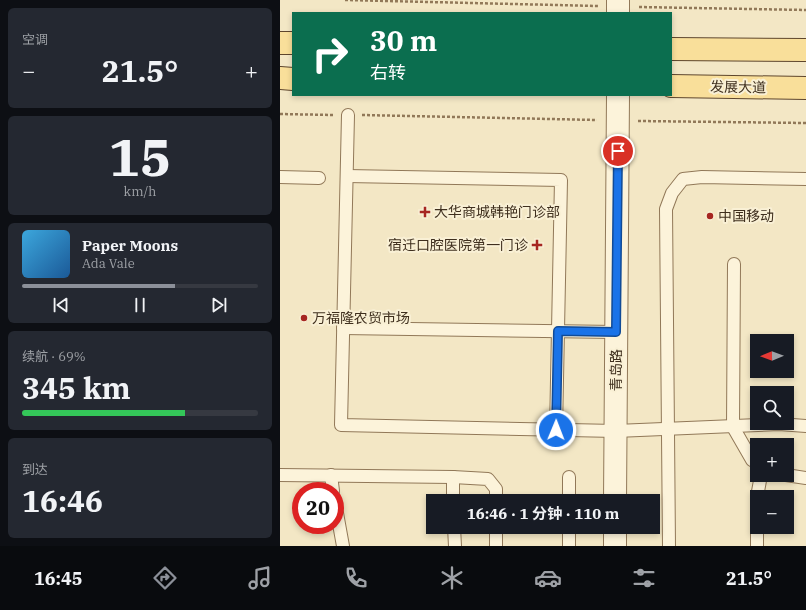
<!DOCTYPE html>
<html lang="zh">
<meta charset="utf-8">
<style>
body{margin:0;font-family:"IBM Plex Serif","Noto Sans SC",serif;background:#242831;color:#f1f3f6;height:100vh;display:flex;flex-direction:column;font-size:15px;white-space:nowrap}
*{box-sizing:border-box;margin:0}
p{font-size:13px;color:#9ea1a6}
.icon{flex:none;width:22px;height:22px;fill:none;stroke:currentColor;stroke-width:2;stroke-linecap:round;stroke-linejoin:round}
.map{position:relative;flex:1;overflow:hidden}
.panel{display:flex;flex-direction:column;gap:8px;padding:8px;background:#0d0f14;width:280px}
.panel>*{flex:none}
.top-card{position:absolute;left:12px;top:12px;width:380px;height:84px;border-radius:0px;box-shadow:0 2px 6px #0003;background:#0b6e4f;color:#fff;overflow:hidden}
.needle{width:26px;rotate:269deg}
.tools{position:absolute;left:470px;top:334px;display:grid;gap:8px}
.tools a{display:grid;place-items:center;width:44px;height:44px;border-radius:0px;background:#171b24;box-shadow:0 2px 6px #0003;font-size:20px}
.speed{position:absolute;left:12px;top:482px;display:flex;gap:8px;font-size:20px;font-weight:700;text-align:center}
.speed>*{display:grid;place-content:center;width:52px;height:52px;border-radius:50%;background:#171b24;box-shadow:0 2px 6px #0003;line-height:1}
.speed .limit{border:6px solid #d22;background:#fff;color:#111}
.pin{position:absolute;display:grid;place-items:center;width:34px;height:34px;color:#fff;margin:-17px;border:2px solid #fff;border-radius:50%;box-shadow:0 1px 4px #0007}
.me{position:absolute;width:44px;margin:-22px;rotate:1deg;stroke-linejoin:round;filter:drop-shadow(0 0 3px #0008)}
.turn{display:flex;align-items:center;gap:14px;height:84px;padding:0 12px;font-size:18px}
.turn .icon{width:52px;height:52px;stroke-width:2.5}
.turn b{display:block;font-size:28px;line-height:34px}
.big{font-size:30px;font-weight:700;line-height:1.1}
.panel .widget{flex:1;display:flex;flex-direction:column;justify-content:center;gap:6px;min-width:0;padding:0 14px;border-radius:6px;background:#242831}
.panel .dial{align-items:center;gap:0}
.dial b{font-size:52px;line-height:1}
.song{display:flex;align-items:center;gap:12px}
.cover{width:48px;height:48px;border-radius:6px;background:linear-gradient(135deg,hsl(200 70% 55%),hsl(210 70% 35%))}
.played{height:4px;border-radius:2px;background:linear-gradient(90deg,#8c9099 65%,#363941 65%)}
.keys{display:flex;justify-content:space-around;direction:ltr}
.heat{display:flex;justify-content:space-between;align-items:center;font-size:22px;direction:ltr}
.charge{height:6px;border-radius:3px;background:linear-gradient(90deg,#34c759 69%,#363941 0)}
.trip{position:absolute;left:146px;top:494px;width:234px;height:40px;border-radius:0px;background:#171b24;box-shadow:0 2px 6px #0003;font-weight:700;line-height:40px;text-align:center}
.tabs{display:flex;height:64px;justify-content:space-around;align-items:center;background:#090b0e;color:#9ea1a6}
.tabs .icon{width:28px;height:28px}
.tabs .on{color:#8c9099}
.tabs b{font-size:18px;color:#f1f3f6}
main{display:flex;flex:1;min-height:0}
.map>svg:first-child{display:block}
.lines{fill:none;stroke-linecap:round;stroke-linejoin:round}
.service-casing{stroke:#917858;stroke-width:14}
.tertiary-casing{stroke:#917858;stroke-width:24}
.primary-casing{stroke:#5e462d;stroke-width:24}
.path{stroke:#917858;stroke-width:2.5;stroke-dasharray:3 2;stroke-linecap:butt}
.service{stroke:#fcf3da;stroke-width:12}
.tertiary{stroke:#fcf3da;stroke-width:22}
.primary{stroke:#f9df9a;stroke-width:22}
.route-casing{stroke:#114b97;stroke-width:10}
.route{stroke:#1a73e8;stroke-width:7}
.poi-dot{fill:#a62621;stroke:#f9f0d5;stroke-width:1.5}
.labels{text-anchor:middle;stroke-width:4;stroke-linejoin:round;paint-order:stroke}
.street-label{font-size:14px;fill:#3f2f1e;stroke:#f9f0d5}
.poi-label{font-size:14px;fill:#3f2f1e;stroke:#f9f0d5;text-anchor:start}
</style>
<main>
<section class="panel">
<div class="widget"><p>空调</p>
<div class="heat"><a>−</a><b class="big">21.5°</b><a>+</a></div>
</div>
<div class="widget dial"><b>15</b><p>km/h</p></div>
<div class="widget">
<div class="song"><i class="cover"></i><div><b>Paper Moons</b><p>Ada Vale</p></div></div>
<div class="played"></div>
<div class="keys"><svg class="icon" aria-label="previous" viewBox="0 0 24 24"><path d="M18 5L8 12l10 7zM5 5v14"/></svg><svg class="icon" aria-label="pause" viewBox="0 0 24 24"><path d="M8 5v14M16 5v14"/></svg><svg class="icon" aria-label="next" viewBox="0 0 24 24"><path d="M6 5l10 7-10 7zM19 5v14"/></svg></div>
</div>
<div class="widget"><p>续航 · 69%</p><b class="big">345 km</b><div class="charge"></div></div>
<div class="widget"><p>到达</p><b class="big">16:46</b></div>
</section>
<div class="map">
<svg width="526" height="546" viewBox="0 0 526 546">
<rect width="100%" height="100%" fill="#f3e7c5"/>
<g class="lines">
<defs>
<g id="service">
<path d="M68,115L61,425L336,431L499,424L526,426"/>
<path d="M67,176L281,180L276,430"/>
<path d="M0,177L39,178"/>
<path d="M454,264L453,427L472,460L477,463"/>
<path d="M63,328L336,332"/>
<path d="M0,475L173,477L208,479L216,489V501"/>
<path d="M51,475L53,491"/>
<path d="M506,475L526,478"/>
<path d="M173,477V501"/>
<path d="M289,477V501"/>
<path d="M477,497L481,475"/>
<path d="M55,502L63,546"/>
<path d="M174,527L175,546"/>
<path d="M289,527V546"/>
<path d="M216,546V527"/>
<path d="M389,546L386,209L392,193L403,179L422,177L526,179"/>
<path d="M477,546V502"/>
</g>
<g id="tertiary">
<path d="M338,0V13"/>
<path d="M335,501L338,95"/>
<path d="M335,546V527"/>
</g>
<g id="primary">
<path d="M0,43H13"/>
<path d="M391,49L526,50"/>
<path d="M0,78L13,79"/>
<path d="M391,86L526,88"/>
</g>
</defs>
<use href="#service" class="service-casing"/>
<use href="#tertiary" class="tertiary-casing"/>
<use href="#primary" class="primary-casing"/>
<g class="path">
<path d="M65,0L318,6"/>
<path d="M359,7L526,10"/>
<path d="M0,114L53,115"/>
<path d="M82,115L317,120"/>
<path d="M358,121L526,123"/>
</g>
<use href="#service" class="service"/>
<use href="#tertiary" class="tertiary"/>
<use href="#primary" class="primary"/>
</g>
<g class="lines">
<defs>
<path id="route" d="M276,430L278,331L336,332L338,151"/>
</defs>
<use href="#route" class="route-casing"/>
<use href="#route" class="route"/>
</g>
<g class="poi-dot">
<path d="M143 206h4v4h4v4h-4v4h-4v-4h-4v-4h4z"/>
<circle cx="430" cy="216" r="4"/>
<path d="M255 239h4v4h4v4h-4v4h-4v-4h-4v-4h4z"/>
<circle cx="24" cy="318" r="4"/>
</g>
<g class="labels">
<g class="street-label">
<text transform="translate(458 87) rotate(1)" y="5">发展大道</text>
<text transform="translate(336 370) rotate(-90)" y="5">青岛路</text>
</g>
<g class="poi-label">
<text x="154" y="217">大华商城韩艳门诊部</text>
<text x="438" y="221">中国移动</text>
<text x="248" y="250" text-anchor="end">宿迁口腔医院第一门诊</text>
<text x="32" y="323">万福隆农贸市场</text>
</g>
</g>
</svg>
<div class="tools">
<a><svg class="needle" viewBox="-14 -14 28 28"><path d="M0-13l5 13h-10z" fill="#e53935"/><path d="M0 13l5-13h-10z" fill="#9ea1a6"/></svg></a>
<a><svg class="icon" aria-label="search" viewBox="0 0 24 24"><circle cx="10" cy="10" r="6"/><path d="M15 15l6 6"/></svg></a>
<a>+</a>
<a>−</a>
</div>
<div class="speed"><div class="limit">20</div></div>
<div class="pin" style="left:338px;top:151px;background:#d93025"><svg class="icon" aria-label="arrive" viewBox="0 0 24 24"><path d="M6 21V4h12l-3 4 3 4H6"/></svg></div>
<svg class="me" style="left:276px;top:430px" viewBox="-20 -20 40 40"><circle r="17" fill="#1a73e8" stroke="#fff" stroke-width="3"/><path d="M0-11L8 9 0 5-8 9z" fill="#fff"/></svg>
<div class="trip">16:46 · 1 分钟 · 110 m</div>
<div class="top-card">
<div class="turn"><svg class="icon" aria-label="right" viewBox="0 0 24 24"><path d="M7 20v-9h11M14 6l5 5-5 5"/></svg><div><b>30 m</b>右转</div></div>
</div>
</div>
</main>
<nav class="tabs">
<b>16:45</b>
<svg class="icon on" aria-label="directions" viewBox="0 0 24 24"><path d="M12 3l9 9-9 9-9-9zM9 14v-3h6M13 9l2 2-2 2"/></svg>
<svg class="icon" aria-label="music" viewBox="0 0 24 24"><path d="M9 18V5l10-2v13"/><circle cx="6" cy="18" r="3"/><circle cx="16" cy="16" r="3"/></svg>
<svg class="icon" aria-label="phone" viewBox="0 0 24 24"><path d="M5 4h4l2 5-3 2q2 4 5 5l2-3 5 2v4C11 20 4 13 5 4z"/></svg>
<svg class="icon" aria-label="climate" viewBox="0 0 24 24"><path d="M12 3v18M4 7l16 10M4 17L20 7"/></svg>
<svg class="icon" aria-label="car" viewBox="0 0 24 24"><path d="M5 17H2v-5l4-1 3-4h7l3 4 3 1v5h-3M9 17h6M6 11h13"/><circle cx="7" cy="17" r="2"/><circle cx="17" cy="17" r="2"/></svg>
<svg class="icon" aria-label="filters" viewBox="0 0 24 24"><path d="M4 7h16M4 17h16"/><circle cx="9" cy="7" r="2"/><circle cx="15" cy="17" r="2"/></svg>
<b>21.5°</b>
</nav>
